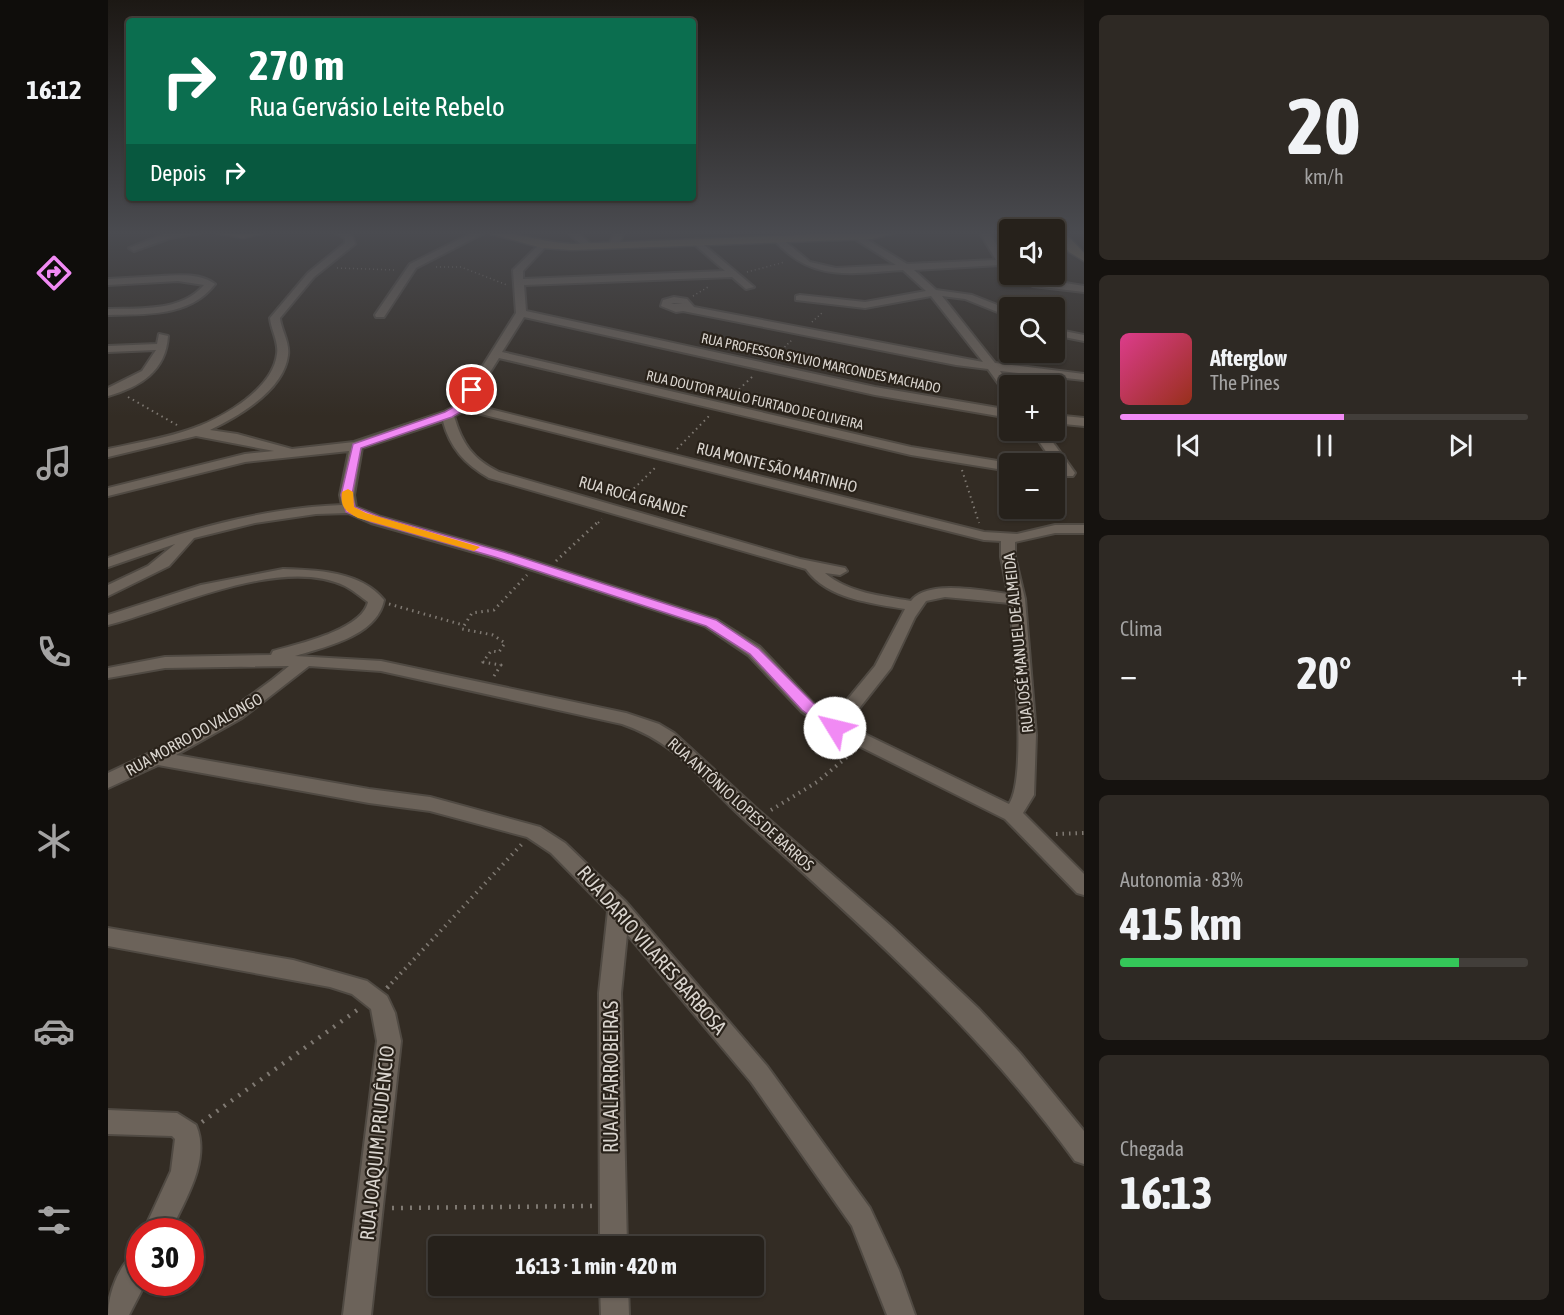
<!DOCTYPE html>
<html lang="pt">
<meta charset="utf-8">
<style>
body{margin:0;font-family:"Asap Condensed",sans-serif;background:#2e2924;color:#f1f3f6;height:100vh;display:flex;flex-direction:column;font-size:22px;white-space:nowrap}
*{box-sizing:border-box;margin:0}
p{font-size:20px;color:#a4a3a3}
.icon{flex:none;width:33px;height:33px;fill:none;stroke:currentColor;stroke-width:2;stroke-linecap:round;stroke-linejoin:round}
.map{position:relative;flex:1;overflow:hidden}
.details{display:flex;flex-direction:column;gap:15px;padding:15px;background:#15120f;width:480px}
.details>*{flex:none}
.top-card{position:absolute;left:18px;top:18px;width:570px;height:183px;border-radius:6px;box-shadow:0 2px 4px #0004,0 0 0 2px #423e3a;background:#0b6e4f;color:#fff;overflow:hidden}
.buttons{position:absolute;left:891px;top:219px;display:grid;gap:12px}
.buttons a{display:grid;place-items:center;width:66px;height:66px;border-radius:6px;background:#26211b;box-shadow:0 2px 4px #0004,0 0 0 2px #423e3a;font-size:30px}
.speed{position:absolute;left:18px;top:1218px;display:flex;gap:12px;font-size:30px;font-weight:700;text-align:center}
.speed>*{display:grid;place-content:center;width:78px;height:78px;border-radius:50%;background:#26211b;box-shadow:0 2px 4px #0004,0 0 0 2px #423e3a;line-height:1}
.speed .limit{border:9px solid #d22;background:#fff;color:#111}
.pin{position:absolute;display:grid;place-items:center;width:51px;height:51px;color:#fff;margin:-26px;border:3px solid #fff;border-radius:50%;box-shadow:0 2px 6px #0007}
.me{position:absolute;width:66px;margin:-33px;rotate:306deg;stroke-linejoin:round;filter:drop-shadow(0 0 4px #0008)}
.turn{display:flex;align-items:center;gap:21px;height:126px;padding:0 24px;font-size:27px}
.turn .icon{width:78px;height:78px;stroke-width:2.5}
.turn b{display:block;font-size:42px;line-height:51px}
.then{display:flex;align-items:center;height:57px;padding:0 24px;background:#0003;gap:12px;font-size:22px}
.big{font-size:45px;font-weight:700;line-height:1.1}
.details .widget{flex:1;display:flex;flex-direction:column;justify-content:center;gap:9px;min-width:0;padding:0 21px;border-radius:9px;background:#2e2924}
.details .dial{align-items:center;gap:0}
.dial b{font-size:78px;line-height:1}
.song{display:flex;align-items:center;gap:18px}
.cover{width:72px;height:72px;border-radius:9px;background:linear-gradient(135deg,hsl(330 70% 55%),hsl(10 70% 35%))}
.played{height:6px;border-radius:3px;background:linear-gradient(90deg,#f18af4 55%,#423e3a 55%)}
.keys{display:flex;justify-content:space-around;direction:ltr}
.heat{display:flex;justify-content:space-between;align-items:center;font-size:33px;direction:ltr}
.charge{height:9px;border-radius:4px;background:linear-gradient(90deg,#34c759 83%,#423e3a 0)}
.trip{position:absolute;left:320px;top:1236px;width:336px;height:60px;border-radius:6px;background:#26211b;box-shadow:0 2px 4px #0004,0 0 0 2px #423e3a;font-weight:700;line-height:60px;text-align:center}
main{display:flex;flex:1;min-height:0}
.tabs{display:flex;flex-direction:column;width:108px;justify-content:space-around;align-items:center;background:#0f0d0b;color:#a4a3a3}
.tabs .icon{width:42px;height:42px}
.tabs .current{color:#f18af4}
.tabs b{font-size:27px;color:#f1f3f6}
.map>svg:first-child{display:block}
.lines{fill:none;stroke-linecap:round;stroke-linejoin:round}
.street-casing{stroke:#504a43;stroke-width:4}
.secondary-casing{stroke:#504a43;stroke-width:3}
.path-far4{stroke:#7f7972;stroke-width:1.5;stroke-dasharray:1 3;stroke-linecap:butt}
.path-far3{stroke:#7f7972;stroke-width:2;stroke-dasharray:1.5 4;stroke-linecap:butt}
.path-far2{stroke:#7f7972;stroke-width:3;stroke-dasharray:1.5 4.5;stroke-linecap:butt}
.path-far1{stroke:#7f7972;stroke-width:4;stroke-dasharray:1.5 5;stroke-linecap:butt}
.path{stroke:#7f7972;stroke-width:4.5;stroke-dasharray:2 7;stroke-linecap:butt}
.street{fill:#6c635a;fill-rule:evenodd}
.secondary{fill:#827153;fill-rule:evenodd}
.route{fill:#f18af4;stroke:#9d5a9f;stroke-width:1.5}
.slow{fill:#f59e0b}
.labels{text-anchor:middle;stroke-width:4.5;stroke-linejoin:round;paint-order:stroke}
.far-street-label{font-size:14px;fill:#d9d4ce;stroke:#29221a}
.street-label{font-size:16px;fill:#d9d4ce;stroke:#29221a}
.near-street-label{font-size:20px;fill:#d9d4ce;stroke:#29221a}
</style>
<main>
<nav class="tabs">
<b>16:12</b>
<svg class="icon current" aria-label="directions" viewBox="0 0 24 24"><path d="M12 3l9 9-9 9-9-9zM9 14v-3h6M13 9l2 2-2 2"/></svg>
<svg class="icon" aria-label="music" viewBox="0 0 24 24"><path d="M9 18V5l10-2v13"/><circle cx="6" cy="18" r="3"/><circle cx="16" cy="16" r="3"/></svg>
<svg class="icon" aria-label="phone" viewBox="0 0 24 24"><path d="M5 4h4l2 5-3 2q2 4 5 5l2-3 5 2v4C11 20 4 13 5 4z"/></svg>
<svg class="icon" aria-label="climate" viewBox="0 0 24 24"><path d="M12 3v18M4 7l16 10M4 17L20 7"/></svg>
<svg class="icon" aria-label="car" viewBox="0 0 24 24"><path d="M5 17H2v-5l4-1 3-4h7l3 4 3 1v5h-3M9 17h6M6 11h13"/><circle cx="7" cy="17" r="2"/><circle cx="17" cy="17" r="2"/></svg>
<svg class="icon" aria-label="filters" viewBox="0 0 24 24"><path d="M4 7h16M4 17h16"/><circle cx="9" cy="7" r="2"/><circle cx="15" cy="17" r="2"/></svg>
</nav>
<div class="map">
<svg width="976" height="1315" viewBox="0 0 976 1315">
<rect width="100%" height="100%" fill="#332c24"/>
<g class="lines">
<defs>
<g id="street">
<path d="M70,231H103L62,238L26,251L21,248L58,233Z"/>
<path d="M223,231H236L244,235L247,244L206,277L172,318C173,330 182,342 180,355C176,390 131,416 102,430L129,434L184,449L246,442L336,412L351,404L408,313L405,270L434,242L439,245L415,271V279L617,271L586,244L585,242L589,239L646,287L638,289L624,277L416,285L418,311L767,387L902,410V418L767,395L416,317L394,352L803,447L902,463V471L803,455L391,358L362,404L876,532L909,534L947,525H976V533H947L907,542V557L917,599L928,735L926,795L915,813L976,874V895L969,893L897,819L721,731L693,711L640,655L597,626L387,558L263,523L240,513L208,514L147,523L86,538L61,566L0,596V585L40,566L67,544L0,567V558C77,531 152,508 234,505L232,495L241,451L137,462L0,496V488L137,454L166,451L88,436L0,457V449C28,443 59,438 86,428C116,417 165,389 169,354C171,342 163,330 162,318L200,273L237,243V238ZM357,410L876,540L893,541V557L900,594C876,591 819,579 803,601C774,596 740,593 717,573L732,575L739,571L737,568L692,559L391,472C365,459 354,444 346,416ZM335,421C342,448 357,464 381,478L698,569C719,599 763,603 797,609L767,666L725,717L705,703L652,647L609,620L397,552L273,517L248,507L246,495L254,448ZM837,597L902,603C905,642 920,776 901,804L738,725L783,668L807,617L818,601Z"/>
<path d="M368,231H380L308,268L276,317H268L267,315L302,264Z"/>
<path d="M458,231H468L485,246L477,248Z"/>
<path d="M507,231H516L511,245L506,248L501,245Z"/>
<path d="M871,231H880L902,266V271H896L892,265L806,270L828,290L864,295L902,310V317L857,299L834,296L887,363L976,374V380L892,371L903,386L902,395L898,394L880,369L848,365L575,311L568,312L553,306L555,300L566,297L579,299L586,307L875,362L823,296L757,308L688,300V296L692,295L757,302L818,291L795,270C742,273 705,283 666,240L673,238L702,262L728,268L788,265L747,239V235L750,234L799,264L888,260ZM566,303L575,304H563Z"/>
<path d="M902,272V274L976,286V292L925,286L901,276Z"/>
<path d="M54,276C70,275 93,273 107,284C82,317 38,314 0,315V309C32,308 73,312 96,285L70,281L0,285V279Z"/>
<path d="M946,329L976,335V341L946,335Z"/>
<path d="M51,334L60,336C58,371 32,387 0,396V388L34,371L48,350L0,352V346L49,344Z"/>
<path d="M946,415L976,418V426L946,423Z"/>
<path d="M923,430H936L967,473L965,476H955Z"/>
<path d="M175,569C208,570 253,571 276,600C269,636 217,647 187,656L273,661L518,713L551,724L566,733L650,810L783,926L871,1009L912,1053L976,1131V1164L967,1161C872,1030 757,929 638,821C595,783 572,744 514,724L273,671L201,666L134,718L68,755L261,789L322,797L432,827L457,843L518,902L659,1066L762,1208L791,1270L807,1315H779L744,1226L643,1082L519,934L513,993L519,1246H492L491,993L500,911L443,853L419,837L322,811L261,803L50,765L0,788V773C64,743 127,712 181,666L57,668L0,678V668L57,657L163,655L165,651C190,644 254,630 260,602C253,597 245,590 237,586C173,555 64,609 0,625V615L93,585Z"/>
<path d="M0,928L185,960L259,981L279,996L287,1013L293,1041L263,1315H235L269,1041L263,1009L244,994L222,987L0,946Z"/>
<path d="M0,1110L69,1113L88,1125C103,1160 77,1200 62,1232H35L63,1171L67,1139L64,1136L0,1134Z"/>
<path d="M32,1251V1282H38L21,1315H0C0,1295 11,1260 32,1251Z"/>
<path d="M492,1286H520L521,1315H493Z"/>
</g>
<g id="secondary">
<path d="M98,231H165L135,238Z"/>
<path d="M373,231C403,231 433,242 464,244L793,231L764,239L464,250L434,248Z"/>
<path d="M950,231H960L959,235L976,253V261L961,252L949,235Z"/>
</g>
</defs>
<use href="#street" class="street-casing"/>
<use href="#secondary" class="secondary-casing"/>
<g class="path-far4">
<path d="M328,267H353L399,285"/>
<path d="M229,268L288,270"/>
<path d="M639,272L677,262"/>
<path d="M585,296L600,287"/>
<path d="M704,322L715,312"/>
<path d="M665,358L684,340"/>
</g>
<g class="path-far3">
<path d="M20,397L69,425"/>
<path d="M623,397L644,377"/>
<path d="M569,449L602,415"/>
<path d="M854,470L871,523"/>
<path d="M514,500L548,467"/>
<path d="M490,523L494,519"/>
</g>
<g class="path-far2">
<path d="M448,561L491,521"/>
<path d="M281,604L355,625"/>
<path d="M386,676L393,665L375,662L383,651L391,652L397,643L385,635L354,629L364,613L386,610L419,575"/>
</g>
<g class="path-far1">
<path d="M663,810L709,782L745,752"/>
<path d="M948,834L976,833"/>
<path d="M279,988L414,844"/>
</g>
<g class="path">
<path d="M279,988L281,986"/>
<path d="M94,1122L252,1008"/>
<path d="M284,1208L484,1206"/>
</g>
<use href="#street" class="street"/>
<use href="#secondary" class="secondary"/>
</g>
<linearGradient id="sky" x2="0" y2="1"><stop stop-color="#1c1814"/><stop offset="0.56" stop-color="#4a4b50"/><stop offset="1" stop-color="#4a4b50" stop-opacity="0"/></linearGradient>
<rect width="976" height="416" fill="url(#sky)"/>
<path class="route" d="M361,388L369,390L359,408L344,417L253,448L244,495L247,507L272,517L396,552L608,620L651,649L705,703L733,724L735,728L733,731H722L694,710L642,654L598,626L387,557L264,522L238,512L233,495L245,444L337,412L351,404Z"/>
<path class="slow" d="M240,489L245,492L246,507L258,513L372,547L366,551L250,518C237,511 232,507 234,492Z"/>
<g class="labels">
<g class="far-street-label">
<text transform="translate(713 363) rotate(12)" y="5">RUA PROFESSOR SYLVIO MARCONDES MACHADO</text>
<text transform="translate(647 400) rotate(13)" y="5">RUA DOUTOR PAULO FURTADO DE OLIVEIRA</text>
</g>
<g class="street-label">
<text transform="translate(669 467) rotate(14)" y="6">RUA MONTE SÃO MARTINHO</text>
<text transform="translate(525 496) rotate(16)" y="6">RUA ROCA GRANDE</text>
<text transform="translate(910 643) rotate(-96)" y="6">RUA JOSÉ MANUEL DE ALMEIDA</text>
<text transform="translate(86 734) rotate(-29)" y="6">RUA MORRO DO VALONGO</text>
<text transform="translate(633 804) rotate(42)" y="6">RUA ANTÔNIO LOPES DE BARROS</text>
</g>
<g class="near-street-label">
<text transform="translate(544 950) rotate(49)" y="7">RUA DARIO VILARES BARBOSA</text>
<text transform="translate(503 1077) rotate(-90)" y="7">RUA ALFARROBEIRAS</text>
<text transform="translate(269 1143) rotate(-84)" y="7">RUA JOAQUIM PRUDÊNCIO</text>
</g>
</g>
</svg>
<div class="buttons">
<a><svg class="icon" aria-label="sound" viewBox="0 0 24 24"><path d="M4 9h4l5-4v14l-5-4H4zM17 9q2 3 0 6"/></svg></a>
<a><svg class="icon" aria-label="search" viewBox="0 0 24 24"><circle cx="10" cy="10" r="6"/><path d="M15 15l6 6"/></svg></a>
<a>+</a>
<a>−</a>
</div>
<div class="speed"><div class="limit">30</div></div>
<div class="pin" style="left:364px;top:390px;background:#d93025"><svg class="icon" aria-label="arrive" viewBox="0 0 24 24"><path d="M6 21V4h12l-3 4 3 4H6"/></svg></div>
<svg class="me" style="left:727px;top:728px" viewBox="-20 -20 40 40"><circle r="19" fill="#fff"/><path d="M0-13L10 11 0 6-10 11z" fill="#f18af4"/></svg>
<div class="trip">16:13 · 1 min · 420 m</div>
<div class="top-card">
<div class="turn"><svg class="icon" aria-label="right" viewBox="0 0 24 24"><path d="M7 20v-9h11M14 6l5 5-5 5"/></svg><div><b>270 m</b>Rua Gervásio Leite Rebelo</div></div>
<div class="then">Depois<svg class="icon" aria-label="right" viewBox="0 0 24 24"><path d="M7 20v-9h11M14 6l5 5-5 5"/></svg></div>
</div>
</div>
<section class="details">
<div class="widget dial"><b>20</b><p>km/h</p></div>
<div class="widget">
<div class="song"><i class="cover"></i><div><b>Afterglow</b><p>The Pines</p></div></div>
<div class="played"></div>
<div class="keys"><svg class="icon" aria-label="previous" viewBox="0 0 24 24"><path d="M18 5L8 12l10 7zM5 5v14"/></svg><svg class="icon" aria-label="pause" viewBox="0 0 24 24"><path d="M8 5v14M16 5v14"/></svg><svg class="icon" aria-label="next" viewBox="0 0 24 24"><path d="M6 5l10 7-10 7zM19 5v14"/></svg></div>
</div>
<div class="widget"><p>Clima</p>
<div class="heat"><a>−</a><b class="big">20°</b><a>+</a></div>
</div>
<div class="widget"><p>Autonomia · 83%</p><b class="big">415 km</b><div class="charge"></div></div>
<div class="widget"><p>Chegada</p><b class="big">16:13</b></div>
</section>
</main>
